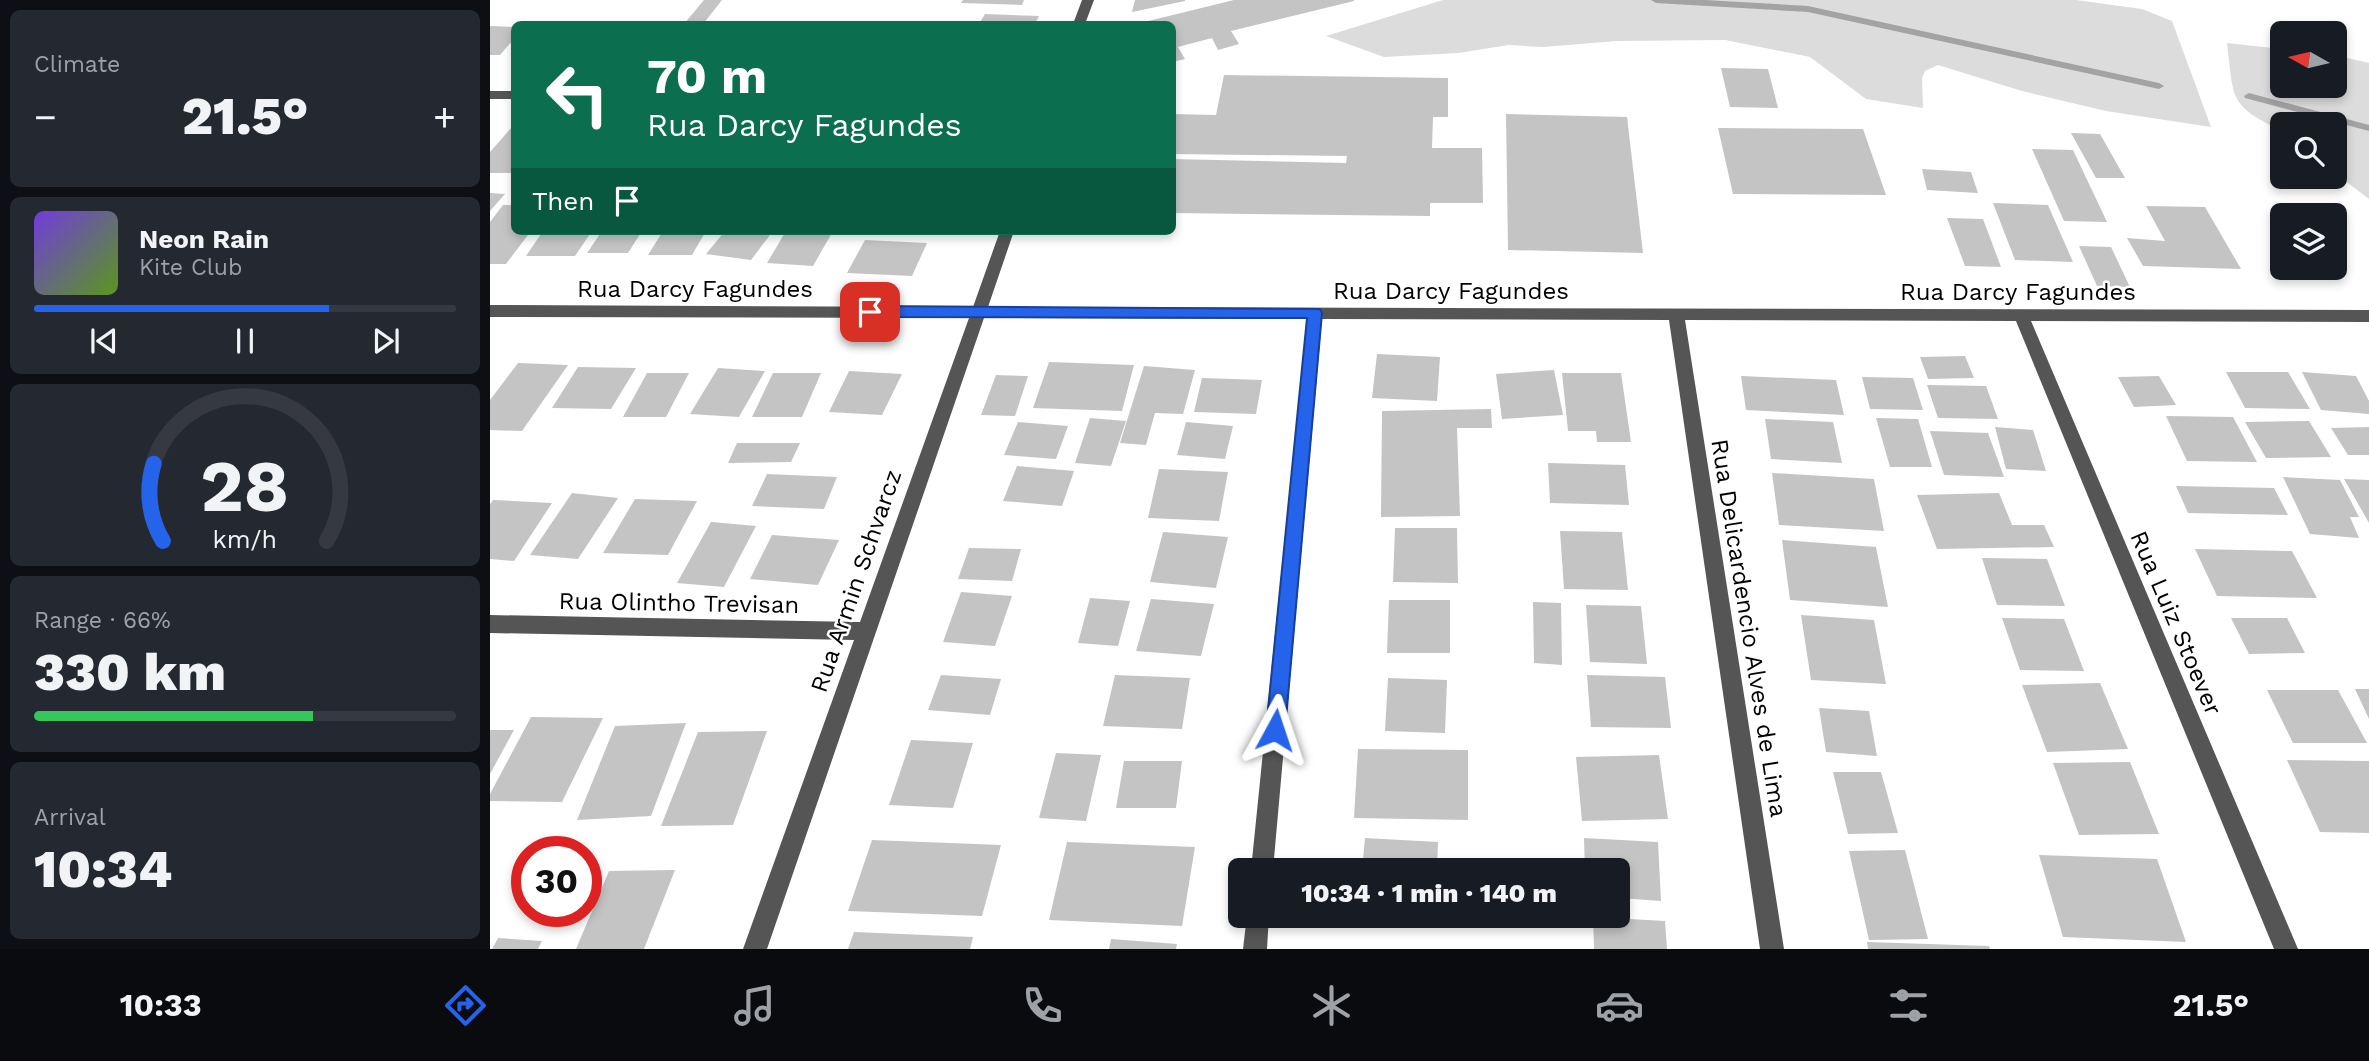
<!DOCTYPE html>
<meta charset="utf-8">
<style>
body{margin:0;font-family:"Work Sans",sans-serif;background:#242831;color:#f1f3f6;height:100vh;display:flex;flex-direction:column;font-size:26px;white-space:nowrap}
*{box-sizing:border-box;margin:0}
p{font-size:23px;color:#9ea1a6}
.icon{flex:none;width:38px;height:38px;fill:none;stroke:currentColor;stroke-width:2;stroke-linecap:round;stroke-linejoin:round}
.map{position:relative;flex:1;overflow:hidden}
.drawer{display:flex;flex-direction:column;gap:10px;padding:10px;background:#0d0f14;width:490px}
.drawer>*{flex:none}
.top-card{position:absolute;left:21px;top:21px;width:665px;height:214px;border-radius:10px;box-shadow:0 4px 10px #0003;background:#0b6e4f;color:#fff;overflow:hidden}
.needle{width:46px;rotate:278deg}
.controls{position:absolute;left:1780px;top:21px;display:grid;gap:14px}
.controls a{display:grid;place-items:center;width:77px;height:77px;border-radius:10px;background:#171b24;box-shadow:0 4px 10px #0003;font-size:35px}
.speed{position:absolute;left:21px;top:836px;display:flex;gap:14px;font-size:35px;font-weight:700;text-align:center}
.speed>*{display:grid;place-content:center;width:91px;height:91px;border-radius:50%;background:#171b24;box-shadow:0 4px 10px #0003;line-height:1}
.speed .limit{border:10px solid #d22;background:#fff;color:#111}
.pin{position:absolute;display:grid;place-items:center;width:60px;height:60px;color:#fff;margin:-30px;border-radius:14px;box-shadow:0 4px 10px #0006}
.me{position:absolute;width:77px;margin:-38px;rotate:5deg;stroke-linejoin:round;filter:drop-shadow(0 0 5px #0008)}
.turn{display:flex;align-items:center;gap:24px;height:147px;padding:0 21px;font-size:32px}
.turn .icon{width:91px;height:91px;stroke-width:2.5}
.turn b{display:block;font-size:49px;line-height:60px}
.then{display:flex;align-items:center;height:66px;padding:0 21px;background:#0003;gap:14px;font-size:26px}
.big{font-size:52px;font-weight:800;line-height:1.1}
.drawer .card{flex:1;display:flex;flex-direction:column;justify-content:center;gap:10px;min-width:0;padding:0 24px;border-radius:10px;background:#242831}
.drawer .dial{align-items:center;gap:0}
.dial svg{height:182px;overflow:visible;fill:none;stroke:#363941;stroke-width:7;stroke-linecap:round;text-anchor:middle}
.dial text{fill:#f1f3f6;stroke:none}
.song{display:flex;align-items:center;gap:21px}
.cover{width:84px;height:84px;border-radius:10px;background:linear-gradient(135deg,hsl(260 70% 55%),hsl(90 70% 35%))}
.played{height:7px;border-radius:4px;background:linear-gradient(90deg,#2563eb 70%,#363941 70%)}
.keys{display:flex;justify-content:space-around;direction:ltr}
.heat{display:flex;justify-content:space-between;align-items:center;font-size:38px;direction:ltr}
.charge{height:10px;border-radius:5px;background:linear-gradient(90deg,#34c759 66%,#363941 0)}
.trip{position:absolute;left:738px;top:858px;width:402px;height:70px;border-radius:10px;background:#171b24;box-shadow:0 4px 10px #0003;font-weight:800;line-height:70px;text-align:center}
.menu{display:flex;height:112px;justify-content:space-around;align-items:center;background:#090b0e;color:#9ea1a6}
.menu .icon{width:49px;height:49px}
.menu .current{color:#2563eb}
.menu b{font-size:32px;color:#f1f3f6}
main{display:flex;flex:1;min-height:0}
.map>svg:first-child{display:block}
.green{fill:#dcdcdc}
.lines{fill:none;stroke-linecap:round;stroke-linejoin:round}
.stream{fill:#a3a3a3;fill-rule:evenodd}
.building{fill:#c4c4c4}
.minor{fill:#555;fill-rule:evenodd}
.route{fill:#2563eb;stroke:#184099;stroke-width:2}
.labels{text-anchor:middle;stroke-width:5;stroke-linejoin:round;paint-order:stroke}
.street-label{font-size:24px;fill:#000;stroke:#fff}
</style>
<main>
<section class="drawer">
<div class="card"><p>Climate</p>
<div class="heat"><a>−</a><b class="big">21.5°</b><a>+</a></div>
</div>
<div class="card">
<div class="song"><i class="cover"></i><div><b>Neon Rain</b><p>Kite Club</p></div></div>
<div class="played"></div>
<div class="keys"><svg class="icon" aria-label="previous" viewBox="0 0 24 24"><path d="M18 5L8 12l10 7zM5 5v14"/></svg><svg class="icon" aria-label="pause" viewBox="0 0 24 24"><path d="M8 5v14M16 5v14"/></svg><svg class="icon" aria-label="next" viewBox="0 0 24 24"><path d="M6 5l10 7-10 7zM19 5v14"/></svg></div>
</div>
<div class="card dial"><svg viewBox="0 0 100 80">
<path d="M14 69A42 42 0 1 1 86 69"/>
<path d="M14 69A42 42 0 0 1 10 35" stroke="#2563eb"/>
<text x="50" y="56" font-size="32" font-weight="700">28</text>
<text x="50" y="72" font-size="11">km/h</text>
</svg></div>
<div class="card"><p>Range · 66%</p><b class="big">330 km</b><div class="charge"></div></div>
<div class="card"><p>Arrival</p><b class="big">10:34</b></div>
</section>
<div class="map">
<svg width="1879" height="949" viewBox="0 0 1879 949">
<rect width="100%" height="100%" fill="#fff"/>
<g class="green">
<path d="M953,0H1586L1652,9L1682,21L1721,127L1616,111L1532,91L1448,65L1435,71L1432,78L1433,108L1376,99L1320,57L1235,40L1127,41L1053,47L1019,45L968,53L894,57L836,36Z"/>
<path d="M1737,43L1792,49V86H1844L1845,55L1879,63V199L1845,173L1844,124H1792V131C1738,105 1744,99 1737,43Z"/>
</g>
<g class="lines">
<g class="stream">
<path d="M1161,0H1215L1318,6L1669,83L1674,86L1669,89L1318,12L1166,3Z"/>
<path d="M1759,93L1879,125V131L1755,98L1754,96Z"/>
</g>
</g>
<g class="building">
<path d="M214,0H232L213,24H194Z"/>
<path d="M473,0H534L532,5L471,3Z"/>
<path d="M645,0H695V1L642,12Z"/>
<path d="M744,0H864V1L741,31L749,44L728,50L722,38L688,47L695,59L682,62V24H646Z"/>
<path d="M495,14L549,16L545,24H489Z"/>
<path d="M0,26L24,27V39L10,55H0Z"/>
<path d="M1231,68L1278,69L1288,108L1240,107Z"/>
<path d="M734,75L958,78V117H943L942,148H992L993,203H940V216L682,213V159L856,163L857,156L682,154V114L726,115Z"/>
<path d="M1016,114L1137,117L1153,253L1018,250Z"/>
<path d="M21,128H24V173H0V152Z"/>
<path d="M1228,128L1373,129L1396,195L1243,194Z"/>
<path d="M1581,133L1610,134L1635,178H1606Z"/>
<path d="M1542,149L1583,150L1617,222L1574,221Z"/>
<path d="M1432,169L1481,172L1488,193L1437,190Z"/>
<path d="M0,193L15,194L0,211Z"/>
<path d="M1503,203L1558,205L1583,262L1525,260Z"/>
<path d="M13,205H24V231H41L16,264H0V222Z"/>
<path d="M1656,206L1715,207L1751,269L1653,266L1637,238L1675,241Z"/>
<path d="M1457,218L1493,219L1511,267L1475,266Z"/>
<path d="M53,231H102L85,256H36Z"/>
<path d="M112,231H152L138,253H97Z"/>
<path d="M173,231H216L202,255H158Z"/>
<path d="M235,231H283L261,260L216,254Z"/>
<path d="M296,231H343L323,266L277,263Z"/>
<path d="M375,240L437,243L422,276L357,273Z"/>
<path d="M1589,246L1621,247L1640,287L1607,286Z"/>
<path d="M887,354L950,357L947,401L882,398Z"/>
<path d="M1475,356L1484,378L1438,379L1430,357Z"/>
<path d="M559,362L644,365L632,411L543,408Z"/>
<path d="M28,363L78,365L32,431L0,430V400Z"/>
<path d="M654,366L705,370L693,414L665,413L656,445L630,443Z"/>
<path d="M88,367L146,368L121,409L62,408Z"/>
<path d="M228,368L275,371L249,417L200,414Z"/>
<path d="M1064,370L1073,415L1012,419L1006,374Z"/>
<path d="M359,371L412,374L392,415L339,412Z"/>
<path d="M1736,372H1798L1820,409L1755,408Z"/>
<path d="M1812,372L1866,376L1879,401V414L1831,410Z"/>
<path d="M157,373H199L176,417H133Z"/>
<path d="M283,373H331L312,417H262Z"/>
<path d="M1072,373H1131L1141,442H1107L1106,431H1078Z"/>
<path d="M506,375L538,376L525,416L491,415Z"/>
<path d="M1251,376L1346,380L1354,415L1256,410Z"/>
<path d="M1669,376L1686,405L1644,407L1628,377Z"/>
<path d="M1372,377L1423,378L1433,410L1380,409Z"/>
<path d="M712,378L772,380L766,414L704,412Z"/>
<path d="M1437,385L1496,386L1508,419L1448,418Z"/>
<path d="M1001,409L1002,428H967L970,516L891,517L892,411Z"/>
<path d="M1676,416L1743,417L1767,462L1697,461Z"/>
<path d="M600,418L636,421L621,466L585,463Z"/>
<path d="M1386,418L1428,419L1442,467H1400Z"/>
<path d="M1275,419L1343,422L1352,463L1281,459Z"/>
<path d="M1819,421L1841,457L1776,458L1755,422Z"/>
<path d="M528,422L578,426L566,459L514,455Z"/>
<path d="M696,422L743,426L735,459L687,455Z"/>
<path d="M1505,427L1543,430L1556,471L1516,469Z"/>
<path d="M1879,427V455H1858L1841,428Z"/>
<path d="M1440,431L1498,433L1514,477L1454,475Z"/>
<path d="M247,443H310L301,462L238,463Z"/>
<path d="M1058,463L1135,465L1139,505L1060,503Z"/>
<path d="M527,466L584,471L572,506L513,501Z"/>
<path d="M669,469L738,472L729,521L658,518Z"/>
<path d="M1282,473L1384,479L1394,531L1289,525Z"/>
<path d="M277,474L347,477L334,509L262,506Z"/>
<path d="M1793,477L1850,480L1869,517H1860L1869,538L1820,534Z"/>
<path d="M1854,479L1879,480V523Z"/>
<path d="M1686,486L1784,488L1798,515L1698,513Z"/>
<path d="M82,493L128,498L88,559L40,555Z"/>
<path d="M1509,493L1522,525H1554L1564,547L1447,549L1427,495Z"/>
<path d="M145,499L207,501L178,555L113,553Z"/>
<path d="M3,500L62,503L24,561L0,559V504Z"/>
<path d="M221,522L266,526L234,587L187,583Z"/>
<path d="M905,528H967L968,583L903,582Z"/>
<path d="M1070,531L1132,532L1138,590L1074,589Z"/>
<path d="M673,532L738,537L726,588L660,582Z"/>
<path d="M282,535L349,540L328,585L260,579Z"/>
<path d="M1292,540L1386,547L1398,607L1300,600Z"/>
<path d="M479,548L531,549L522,581L468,579Z"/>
<path d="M1705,549L1802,551L1827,598L1727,596Z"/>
<path d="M1492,558L1557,559L1575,606L1507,605Z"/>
<path d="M471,592L522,596L505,646L453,642Z"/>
<path d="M600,598L640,601L628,646L588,643Z"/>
<path d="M661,599L724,604L711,656L646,651Z"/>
<path d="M899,600H960V653H897Z"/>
<path d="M1043,602L1071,603L1072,665L1044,663Z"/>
<path d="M1096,605L1151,606L1157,664L1100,662Z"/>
<path d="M1311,615L1384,620L1396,684L1321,680Z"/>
<path d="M1512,618L1574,619L1594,671L1530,670Z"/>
<path d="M1741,618H1797L1815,653L1759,654Z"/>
<path d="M451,675L511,679L500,715L438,710Z"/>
<path d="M625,675L700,678L692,729L613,726Z"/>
<path d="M1097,675L1175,677L1181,728L1101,727Z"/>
<path d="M898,678L957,680L955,733L895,731Z"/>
<path d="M1610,683L1638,749L1557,752L1532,685Z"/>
<path d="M1865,689H1879V719Z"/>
<path d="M1777,690H1848L1877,743H1803Z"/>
<path d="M1329,708L1379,711L1387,756L1336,752Z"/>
<path d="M41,717L113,718L72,802L0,801V794Z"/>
<path d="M196,723L161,816L87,820L125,726Z"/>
<path d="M0,730H24L0,774Z"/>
<path d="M277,731L243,825L171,826L208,732Z"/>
<path d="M421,740L483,743L463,808L399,805Z"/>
<path d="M868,749L978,750V820L864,818Z"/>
<path d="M566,753L611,755L596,821L549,818Z"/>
<path d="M1169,755L1178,819L1092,821L1086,757Z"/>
<path d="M1797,760L1879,761V833L1830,832Z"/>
<path d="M634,761H692L686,808H626Z"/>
<path d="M1640,762L1669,834L1589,835L1563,763Z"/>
<path d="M1343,772H1391L1408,833L1358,834Z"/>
<path d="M875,838L948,842L947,870H872Z"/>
<path d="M1094,838L1168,842L1171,901L1129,898V870H1095Z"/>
<path d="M382,840L511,845L492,916L358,911Z"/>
<path d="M577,842L705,847L692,926L559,920Z"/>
<path d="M1415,850L1438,939L1379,940L1359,851Z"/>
<path d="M1549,855L1667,859L1696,942L1573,937Z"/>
<path d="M185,870L154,949H86L119,871Z"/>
<path d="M1103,917L1175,921L1177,949H1104Z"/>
<path d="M364,932L483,937L480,949H358Z"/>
<path d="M8,938L52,941L48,949H2Z"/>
<path d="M621,939L687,944L686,949H619Z"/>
<path d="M1377,942L1499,946L1500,949H1378Z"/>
</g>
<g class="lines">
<g class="minor">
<path d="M592,0H604L595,24H583Z"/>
<rect x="0" y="91" width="24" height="8"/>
<path d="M510,231H524L498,307L1879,310V322L1541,321L1808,949H1784L1526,321L1195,320L1294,949H1270L1179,320L832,319L783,870H761L817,319L494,318L277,949H253L364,640L0,633V615L370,622L479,318L0,317V305L483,307Z"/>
<path d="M757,915H779L777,949H753Z"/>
</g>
</g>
<path class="route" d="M380,306L830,309L832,313L795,730L792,737L785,739L779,737L776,730L817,318L380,317L373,312Z"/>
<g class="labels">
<g class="street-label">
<text x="205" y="297">Rua Darcy Fagundes</text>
<text x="961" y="299">Rua Darcy Fagundes</text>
<text x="1528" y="300">Rua Darcy Fagundes</text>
<text transform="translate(366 581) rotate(-71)" y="8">Rua Armin Schvarcz</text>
<text transform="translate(189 603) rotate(1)" y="8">Rua Olintho Trevisan</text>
<text transform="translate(1686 623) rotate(67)" y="8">Rua Luiz Stoever</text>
<text transform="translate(1259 628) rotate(81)" y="8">Rua Delicardencio Alves de Lima</text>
</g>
</g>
</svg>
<div class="controls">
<a><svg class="needle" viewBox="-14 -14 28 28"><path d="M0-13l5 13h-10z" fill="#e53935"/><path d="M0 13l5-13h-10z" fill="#9ea1a6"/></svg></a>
<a><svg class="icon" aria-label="search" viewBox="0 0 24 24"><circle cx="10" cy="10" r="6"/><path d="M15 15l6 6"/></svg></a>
<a><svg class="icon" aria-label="layers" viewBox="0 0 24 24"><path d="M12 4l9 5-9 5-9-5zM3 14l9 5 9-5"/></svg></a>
</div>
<div class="speed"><div class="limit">30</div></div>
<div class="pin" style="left:380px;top:312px;background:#d93025"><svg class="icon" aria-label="arrive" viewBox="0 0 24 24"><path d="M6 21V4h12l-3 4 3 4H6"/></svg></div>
<svg class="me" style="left:785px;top:730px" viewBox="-20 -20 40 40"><path d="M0-17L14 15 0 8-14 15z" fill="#2563eb" stroke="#fff" stroke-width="4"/></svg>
<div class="trip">10:34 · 1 min · 140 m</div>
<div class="top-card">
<div class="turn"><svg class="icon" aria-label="left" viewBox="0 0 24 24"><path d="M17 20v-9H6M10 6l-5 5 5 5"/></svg><div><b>70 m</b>Rua Darcy Fagundes</div></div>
<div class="then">Then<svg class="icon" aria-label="arrive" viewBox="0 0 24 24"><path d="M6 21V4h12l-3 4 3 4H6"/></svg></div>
</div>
</div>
</main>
<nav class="menu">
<b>10:33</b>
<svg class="icon current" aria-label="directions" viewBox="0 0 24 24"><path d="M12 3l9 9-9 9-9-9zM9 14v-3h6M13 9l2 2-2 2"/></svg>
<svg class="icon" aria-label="music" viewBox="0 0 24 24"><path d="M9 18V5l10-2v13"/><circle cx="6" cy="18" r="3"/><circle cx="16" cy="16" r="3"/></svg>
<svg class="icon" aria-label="phone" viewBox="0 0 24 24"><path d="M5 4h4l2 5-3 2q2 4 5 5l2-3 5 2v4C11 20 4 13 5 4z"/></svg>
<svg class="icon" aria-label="climate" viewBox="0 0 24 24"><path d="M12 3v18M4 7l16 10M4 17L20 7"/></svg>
<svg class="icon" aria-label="car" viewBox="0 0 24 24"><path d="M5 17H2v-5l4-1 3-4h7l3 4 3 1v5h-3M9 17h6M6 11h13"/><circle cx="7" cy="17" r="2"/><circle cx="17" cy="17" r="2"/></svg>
<svg class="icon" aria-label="filters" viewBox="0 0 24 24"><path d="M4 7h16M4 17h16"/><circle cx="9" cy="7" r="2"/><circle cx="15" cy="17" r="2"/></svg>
<b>21.5°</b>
</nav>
